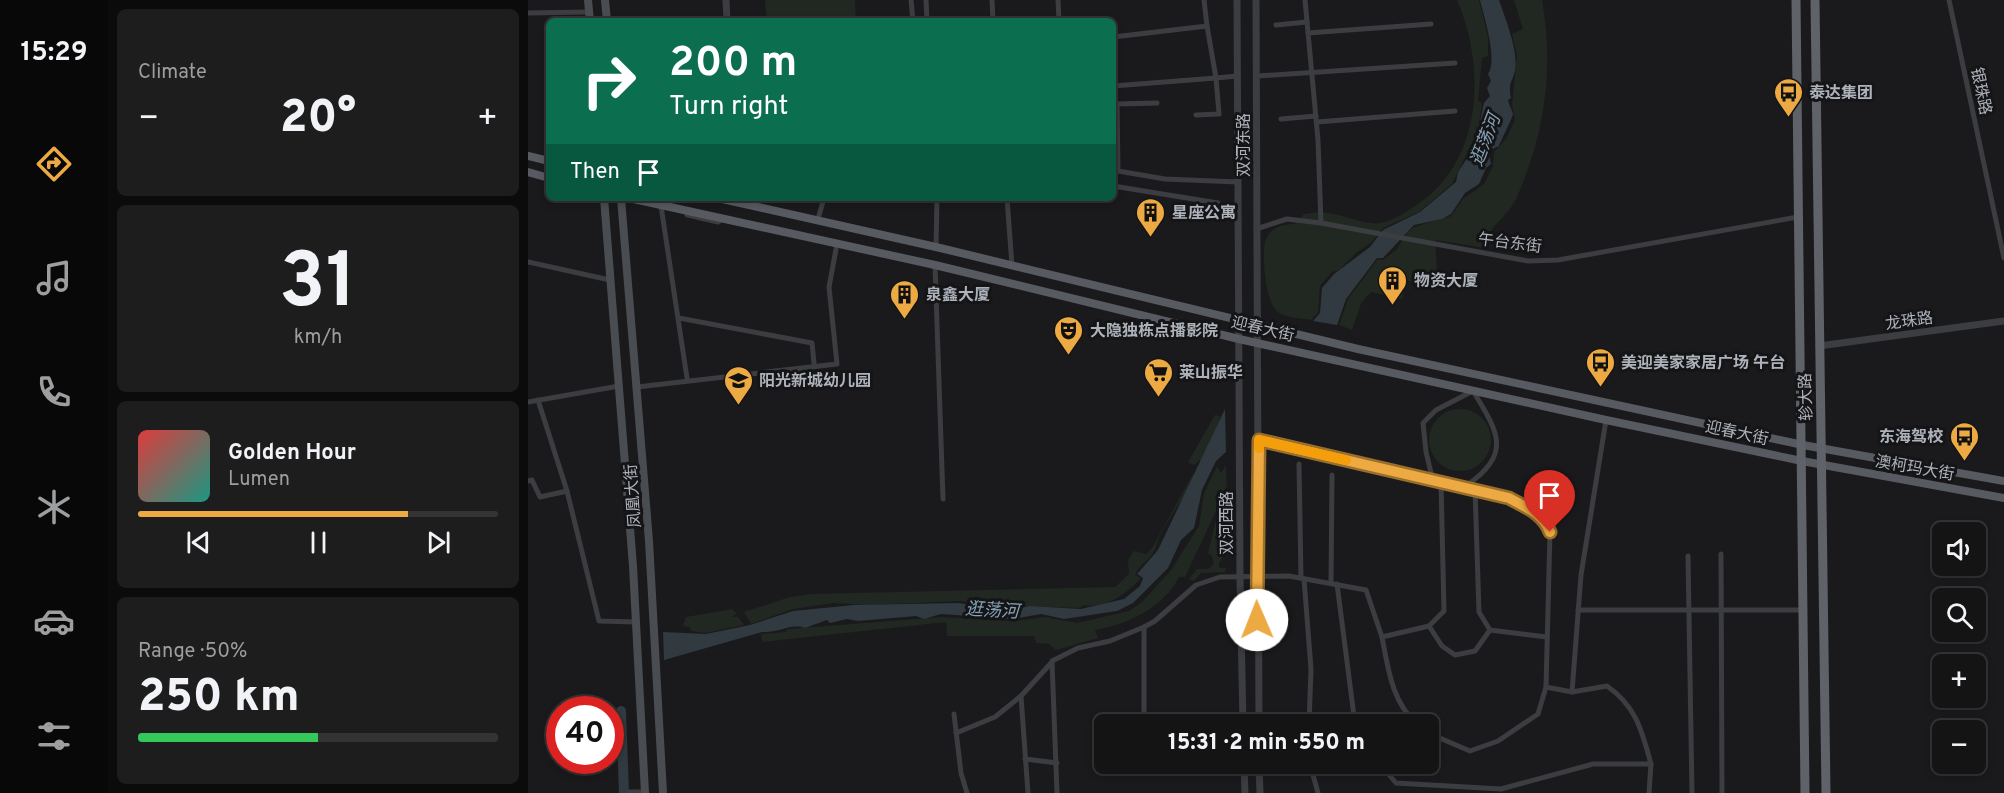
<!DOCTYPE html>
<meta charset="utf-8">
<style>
body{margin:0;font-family:Overpass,"Noto Sans SC",sans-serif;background:#1d1d1e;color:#f1f3f6;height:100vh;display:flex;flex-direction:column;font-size:22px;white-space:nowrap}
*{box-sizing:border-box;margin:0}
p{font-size:20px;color:#9d9ea0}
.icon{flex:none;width:33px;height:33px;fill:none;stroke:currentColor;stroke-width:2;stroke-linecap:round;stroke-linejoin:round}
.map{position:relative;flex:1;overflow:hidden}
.panel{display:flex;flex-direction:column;gap:9px;padding:9px;background:#0b0b0c;width:420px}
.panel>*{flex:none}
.top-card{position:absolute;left:18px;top:18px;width:570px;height:183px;border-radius:9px;box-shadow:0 3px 9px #0003,0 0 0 2px #333334;background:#0b6e4f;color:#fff;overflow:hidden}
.fabs{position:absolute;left:1404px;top:522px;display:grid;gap:12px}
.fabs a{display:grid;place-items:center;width:54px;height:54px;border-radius:9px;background:#141415;box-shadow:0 3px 9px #0003,0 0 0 2px #333334;font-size:30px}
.speed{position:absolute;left:18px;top:696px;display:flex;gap:12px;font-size:30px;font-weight:700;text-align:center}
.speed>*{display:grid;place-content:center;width:78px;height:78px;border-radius:50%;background:#141415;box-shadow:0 3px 9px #0003,0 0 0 2px #333334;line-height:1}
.speed .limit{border:9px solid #d22;background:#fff;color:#111}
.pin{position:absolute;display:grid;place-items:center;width:51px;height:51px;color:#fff;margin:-62px -26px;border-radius:50% 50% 50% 0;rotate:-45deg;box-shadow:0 0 6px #0007}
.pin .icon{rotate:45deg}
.me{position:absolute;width:66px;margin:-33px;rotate:359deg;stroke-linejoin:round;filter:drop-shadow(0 0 4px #0008)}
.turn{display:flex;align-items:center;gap:21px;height:126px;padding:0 24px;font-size:27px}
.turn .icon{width:78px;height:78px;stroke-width:2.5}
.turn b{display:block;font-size:42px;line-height:51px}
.then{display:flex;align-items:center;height:57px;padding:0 24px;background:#0003;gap:12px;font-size:22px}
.big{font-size:45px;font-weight:800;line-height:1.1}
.panel .tile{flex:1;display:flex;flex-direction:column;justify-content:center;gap:9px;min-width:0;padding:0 21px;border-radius:9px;background:#1d1d1e}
.panel .dial{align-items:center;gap:0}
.dial b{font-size:78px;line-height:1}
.song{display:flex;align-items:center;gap:18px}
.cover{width:72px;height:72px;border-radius:9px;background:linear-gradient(135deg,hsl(0 70% 55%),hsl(170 70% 35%))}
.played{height:6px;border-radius:3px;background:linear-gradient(90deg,#edaa42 75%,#333334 75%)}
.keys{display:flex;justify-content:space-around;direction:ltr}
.heat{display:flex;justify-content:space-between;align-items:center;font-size:33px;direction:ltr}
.charge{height:9px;border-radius:4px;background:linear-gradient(90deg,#34c759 50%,#333334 0)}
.trip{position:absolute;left:566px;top:714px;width:345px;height:60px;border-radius:9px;background:#141415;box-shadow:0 3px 9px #0003,0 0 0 2px #333334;font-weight:800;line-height:60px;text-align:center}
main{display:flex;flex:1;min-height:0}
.tab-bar{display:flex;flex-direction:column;width:108px;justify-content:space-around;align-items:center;background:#080808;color:#9d9ea0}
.tab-bar .icon{width:42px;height:42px}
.tab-bar .selected{color:#edaa42}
.tab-bar b{font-size:27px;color:#f1f3f6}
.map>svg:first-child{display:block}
.green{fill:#202821}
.water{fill:#303a40}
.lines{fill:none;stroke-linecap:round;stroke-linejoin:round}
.river{stroke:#303a40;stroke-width:10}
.minor{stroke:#3b3d41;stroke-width:5}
.tertiary{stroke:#3b3d41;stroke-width:7}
.secondary{stroke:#494c51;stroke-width:8}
.primary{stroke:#575a60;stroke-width:8}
.trunk{stroke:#5f6269;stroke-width:9}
.route-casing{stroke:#9a6e2b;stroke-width:15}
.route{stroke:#edaa42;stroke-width:10}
.slow{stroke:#f59e0b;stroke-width:10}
.labels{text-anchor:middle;stroke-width:6;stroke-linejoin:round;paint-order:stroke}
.street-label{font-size:16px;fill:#adb2bb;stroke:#151517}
.poi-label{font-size:16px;font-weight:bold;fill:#adb2bb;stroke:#151517;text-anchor:start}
.water-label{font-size:18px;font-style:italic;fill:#86a1b5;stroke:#151517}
</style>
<main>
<nav class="tab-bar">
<b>15:29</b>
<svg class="icon selected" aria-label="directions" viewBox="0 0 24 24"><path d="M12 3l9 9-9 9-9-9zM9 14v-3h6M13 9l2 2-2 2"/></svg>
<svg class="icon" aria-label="music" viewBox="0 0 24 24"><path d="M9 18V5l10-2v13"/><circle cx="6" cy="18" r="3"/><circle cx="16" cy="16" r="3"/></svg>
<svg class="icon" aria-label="phone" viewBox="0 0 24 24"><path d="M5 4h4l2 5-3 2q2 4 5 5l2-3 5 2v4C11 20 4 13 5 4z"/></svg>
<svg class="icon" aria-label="climate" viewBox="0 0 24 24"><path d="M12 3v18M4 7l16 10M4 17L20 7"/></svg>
<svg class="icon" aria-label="car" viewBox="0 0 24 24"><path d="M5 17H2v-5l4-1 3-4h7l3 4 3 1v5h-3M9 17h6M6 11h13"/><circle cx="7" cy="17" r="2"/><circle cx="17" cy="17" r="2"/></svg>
<svg class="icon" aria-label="filters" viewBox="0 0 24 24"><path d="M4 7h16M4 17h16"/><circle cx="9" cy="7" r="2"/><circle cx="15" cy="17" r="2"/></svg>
</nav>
<section class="panel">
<div class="tile"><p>Climate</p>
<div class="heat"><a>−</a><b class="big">20°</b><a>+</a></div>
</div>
<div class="tile dial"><b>31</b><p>km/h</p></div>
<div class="tile">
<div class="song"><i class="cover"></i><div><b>Golden Hour</b><p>Lumen</p></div></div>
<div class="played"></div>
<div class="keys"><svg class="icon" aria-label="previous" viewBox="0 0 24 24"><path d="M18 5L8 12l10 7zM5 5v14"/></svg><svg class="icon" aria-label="pause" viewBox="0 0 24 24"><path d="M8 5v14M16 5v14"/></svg><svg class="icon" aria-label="next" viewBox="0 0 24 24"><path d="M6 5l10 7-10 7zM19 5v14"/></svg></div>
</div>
<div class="tile"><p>Range · 50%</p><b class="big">250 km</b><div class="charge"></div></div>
</section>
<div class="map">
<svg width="1476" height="793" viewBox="0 0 1476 793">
<rect width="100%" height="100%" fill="#1a1a1c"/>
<g class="green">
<path d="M237,0H327L328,21H239Z"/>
<path d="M929,0H951L960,37V56L954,58L950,100L954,104L950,131L924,184L891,212L855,228L844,242L828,253L811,270L804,272L792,286L790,312L783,320C773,318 760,318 751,313C737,304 734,257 737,242C740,228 755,224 767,224L776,214C784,213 792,212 799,213C816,214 837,226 853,223C866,220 879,212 890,204C955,160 958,67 929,0Z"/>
<path d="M986,0H1014C1026,69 1017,135 988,199C977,221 960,224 957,248L907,240L910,287L878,280L874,299L843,292L833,303L824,330L811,325L820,299L850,259L855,260L868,250L879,233L886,227L923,216L935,199L956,184L965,166L966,152L978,139L987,120L984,104L989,56L984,34L995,29Z"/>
<circle cx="932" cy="440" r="31"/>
<path d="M687,415L692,416C690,462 651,496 632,536C629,541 628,548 625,553C620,561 611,565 607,575L613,578C599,594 577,609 555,605L552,608L494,606L492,604L470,608L432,601L340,605L305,603L265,609L223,624L216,612L262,597L283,594L587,587L601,574L600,560L606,551L618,554L624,548L664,476L672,468V460L666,465L660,462Z"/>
<path d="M698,465L699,501L689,509L657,577H651C636,607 599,625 567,630L570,638L528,650L521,644L508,643L506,636H419L418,622L234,642L233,634L257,632L260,629L414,617L486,621L517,617L549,623L601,611L614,602L643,570L671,526L676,493L689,466L693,473Z"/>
<path d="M699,507L698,553L691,563V568H698L697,572L673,573L666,581L661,579L669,569H680L686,564L684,556L680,553L688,520Z"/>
<path d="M204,609L209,613L204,617H210L216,625L178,633L163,631L162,627L155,626L158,617Z"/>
</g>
<g class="water">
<path d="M952,0H971C977,18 991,52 987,71C984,83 980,83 983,98L980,100C981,105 984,110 985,114C985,117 973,140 971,146L960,151L963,164L958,168L951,184L937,193L923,214L914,219L886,225L855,258H849L818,299L809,325L785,321L792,313L794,288L806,274L842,247L855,230L892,212L928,182L930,172L946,148L956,103L962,96L959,88L963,81L960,74C970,59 956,17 952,0Z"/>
<path d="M697,409L698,452L688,461L674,490L666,528L653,540L640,568L605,603L589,611L536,619L513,614L485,619L413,614L396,619L388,616L330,621L319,619L302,623L299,620L277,628C262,623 253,633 234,632L136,660L135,632L178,634L222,625L265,611L326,605L431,603L479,611L501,606L553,609L596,599L612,586L615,578L609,574L630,550Z"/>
</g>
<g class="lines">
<path class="river" d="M93,711L96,793"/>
<g class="minor">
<path d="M383,0L385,21"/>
<path d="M398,0L399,21"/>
<path d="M464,0L465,21"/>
<path d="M530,0L531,21"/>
<path d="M777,0L790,140L793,223"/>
<path d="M1421,0L1476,258"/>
<path d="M0,13L61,12"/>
<path d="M748,25L779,22"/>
<path d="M780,33L903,24"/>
<path d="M585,37L679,26L676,0"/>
<path d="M729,76L927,63"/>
<path d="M585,86L688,78L679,26"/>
<path d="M629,103L589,104L590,171L637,179L710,182"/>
<path d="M668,115L691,114L688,78L709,76"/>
<path d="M753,119L788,116"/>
<path d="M789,122L927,111"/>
<path d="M585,186L690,203"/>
<path d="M479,198L484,266"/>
<path d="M133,206L159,378"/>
<path d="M290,219L296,198"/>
<path d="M728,229L759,219L793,223L1000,261L1030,260L1270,217"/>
<path d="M408,247L409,198"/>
<path d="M0,262L82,280"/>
<path d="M407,265L415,499"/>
<path d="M151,318L284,343L286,363"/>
<path d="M109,387L309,364L301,287L309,244"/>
<path d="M0,402L91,386"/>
<path d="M731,439L981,498L1008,513L1019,523L1022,532L1018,687L1044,692L1053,575L1078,420"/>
<path d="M771,464L773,578"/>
<path d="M0,481L4,480L12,497L39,491L10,400"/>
<path d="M905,481L898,452L895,423L908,410L945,391C970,432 985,453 938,486"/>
<path d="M947,490L951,612L962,630L1019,637"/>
<path d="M39,491L71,621L108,622"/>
<path d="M1193,554L1194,793"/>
<path d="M1160,556L1164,793"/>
<path d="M776,579L783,669L781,724"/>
<path d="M803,583L804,475"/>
<path d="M809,584L827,724"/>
<path d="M1050,610H1275"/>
<path d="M901,626L914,646L927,655L947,651L962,630"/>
<path d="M854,637C860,668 864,703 889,724"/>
<path d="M493,696L524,662"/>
<path d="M426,714L433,773L439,793"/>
<path d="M616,724V627"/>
<path d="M428,733L467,717L493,696L500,793"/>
<path d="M900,733L942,751L970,741L1010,714L1018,687"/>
<path d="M497,759L529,763"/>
<path d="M782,764L790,793"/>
<path d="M852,764L868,783L973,789L1065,764H1123C1114,731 1108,706 1079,686L1044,692"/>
<path d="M529,793L524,661L550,648L582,641L616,627L627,621L668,585L692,577L761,576L838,590L854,637L901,626L916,611L913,482"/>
<path d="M1121,793L1123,764"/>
</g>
<g class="tertiary">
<path d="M198,0L199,21"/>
<path d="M709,0L712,578L715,724"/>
<path d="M728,0L731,724"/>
<path d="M160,214L190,221"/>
<path d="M1291,346L1476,321"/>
<path d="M716,764L717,793"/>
<path d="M731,764L732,793"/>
<path d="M102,793H113"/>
</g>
<g class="secondary">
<path d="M60,0L62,21"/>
<path d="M77,0L79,21"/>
<path d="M76,198L105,566L117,793"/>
<path d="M93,198L121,541L135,793"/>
</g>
<g class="primary">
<path d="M0,156L21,161"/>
<path d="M0,172L21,178"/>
<path d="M101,198L407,265L711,339L1078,420L1274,461L1476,498"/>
<path d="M190,198L408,247L830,349L1275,445L1476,481"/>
</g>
<g class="trunk">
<path d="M1268,0L1277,793"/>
<path d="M1287,0L1298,793"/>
</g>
</g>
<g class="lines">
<defs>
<path id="route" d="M729,620L731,440L981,498C997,507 1015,513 1022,532"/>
</defs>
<use href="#route" class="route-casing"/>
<use href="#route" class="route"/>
<path class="slow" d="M731,448V440L818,460"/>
</g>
<defs>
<symbol id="bus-pin" viewBox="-11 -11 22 30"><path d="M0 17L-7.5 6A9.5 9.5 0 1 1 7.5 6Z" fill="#edaa42" stroke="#151517"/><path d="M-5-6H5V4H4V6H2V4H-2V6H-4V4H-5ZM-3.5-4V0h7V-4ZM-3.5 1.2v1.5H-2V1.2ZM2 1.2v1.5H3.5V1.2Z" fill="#111"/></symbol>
<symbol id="building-pin" viewBox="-11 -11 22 30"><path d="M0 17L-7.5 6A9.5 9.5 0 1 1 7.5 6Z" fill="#edaa42" stroke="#151517"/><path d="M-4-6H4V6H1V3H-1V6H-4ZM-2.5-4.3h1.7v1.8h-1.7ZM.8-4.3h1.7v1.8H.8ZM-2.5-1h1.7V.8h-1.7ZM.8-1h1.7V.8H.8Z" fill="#111"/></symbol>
<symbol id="theatre-pin" viewBox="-11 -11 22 30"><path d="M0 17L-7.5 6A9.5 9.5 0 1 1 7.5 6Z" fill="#edaa42" stroke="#151517"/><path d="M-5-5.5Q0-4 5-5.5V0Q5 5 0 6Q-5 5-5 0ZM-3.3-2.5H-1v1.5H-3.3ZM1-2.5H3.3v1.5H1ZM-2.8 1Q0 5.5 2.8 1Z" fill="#111"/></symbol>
<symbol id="supermarket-pin" viewBox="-11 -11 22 30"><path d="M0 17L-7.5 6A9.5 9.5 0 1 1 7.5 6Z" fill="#edaa42" stroke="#151517"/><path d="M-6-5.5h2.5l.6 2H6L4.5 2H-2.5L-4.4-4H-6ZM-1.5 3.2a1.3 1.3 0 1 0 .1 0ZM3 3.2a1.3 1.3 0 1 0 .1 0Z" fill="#111"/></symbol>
<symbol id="school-pin" viewBox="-11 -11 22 30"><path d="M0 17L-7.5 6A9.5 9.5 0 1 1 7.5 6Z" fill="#edaa42" stroke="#151517"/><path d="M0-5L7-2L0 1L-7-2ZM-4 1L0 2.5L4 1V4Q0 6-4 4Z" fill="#111"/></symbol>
</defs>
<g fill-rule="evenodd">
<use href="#bus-pin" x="1244" y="76" width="33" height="45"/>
<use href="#building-pin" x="606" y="196" width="33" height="45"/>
<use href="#building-pin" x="848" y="264" width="33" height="45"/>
<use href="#building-pin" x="360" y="278" width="33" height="45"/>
<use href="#theatre-pin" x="524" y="314" width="33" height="45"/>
<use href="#bus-pin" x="1056" y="346" width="33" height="45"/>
<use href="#supermarket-pin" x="614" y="356" width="33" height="45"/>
<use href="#school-pin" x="194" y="364" width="33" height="45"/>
<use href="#bus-pin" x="1420" y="420" width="33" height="45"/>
</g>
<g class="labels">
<g class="street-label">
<text transform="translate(1454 91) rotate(78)" y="6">银珠路</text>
<text transform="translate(715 145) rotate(-90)" y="6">双河东路</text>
<text transform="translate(982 242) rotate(7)" y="6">午台东街</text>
<text transform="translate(1381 320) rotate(-8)" y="6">龙珠路</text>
<text transform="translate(735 328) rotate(13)" y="6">迎春大街</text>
<text transform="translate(1277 397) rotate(-92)" y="6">轸大路</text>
<text transform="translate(1209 432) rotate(12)" y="6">迎春大街</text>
<text transform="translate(1387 467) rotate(10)" y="6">澳柯玛大街</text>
<text transform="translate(104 496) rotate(-94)" y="6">凤凰大街</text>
<text transform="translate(698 523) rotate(-90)" y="6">双河西路</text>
</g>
<g class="poi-label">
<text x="1281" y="98">泰达集团</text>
<text x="644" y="218">星座公寓</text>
<text x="886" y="286">物资大厦</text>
<text x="398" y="300">泉鑫大厦</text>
<text x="562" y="336">大隐独栋点播影院</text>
<text x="1093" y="368">美迎美家家居广场 午台</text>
<text x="651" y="378">莱山振华</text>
<text x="231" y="386">阳光新城幼儿园</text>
<text x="1415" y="442" text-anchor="end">东海驾校</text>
</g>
<g class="water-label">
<text transform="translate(957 140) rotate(-69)" y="6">逛荡河</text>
<text transform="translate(464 610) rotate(3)" y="6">逛荡河</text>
</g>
</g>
</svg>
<div class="fabs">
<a><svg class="icon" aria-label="sound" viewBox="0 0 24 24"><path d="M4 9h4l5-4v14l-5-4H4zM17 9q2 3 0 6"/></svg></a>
<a><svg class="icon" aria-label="search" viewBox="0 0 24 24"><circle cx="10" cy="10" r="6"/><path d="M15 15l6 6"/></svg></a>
<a>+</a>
<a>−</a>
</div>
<div class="speed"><div class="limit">40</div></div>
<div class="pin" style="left:1022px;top:532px;background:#d93025"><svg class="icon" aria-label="arrive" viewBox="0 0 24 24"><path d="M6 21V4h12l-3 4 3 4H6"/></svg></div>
<svg class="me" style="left:729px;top:620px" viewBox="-20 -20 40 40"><circle r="19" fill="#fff"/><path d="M0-13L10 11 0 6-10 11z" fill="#edaa42"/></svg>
<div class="trip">15:31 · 2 min · 550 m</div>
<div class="top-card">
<div class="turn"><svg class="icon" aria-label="right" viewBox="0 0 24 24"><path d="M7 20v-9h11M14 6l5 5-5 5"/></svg><div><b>200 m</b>Turn right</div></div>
<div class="then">Then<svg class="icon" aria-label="arrive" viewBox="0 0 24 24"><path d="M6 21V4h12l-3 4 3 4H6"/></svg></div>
</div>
</div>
</main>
